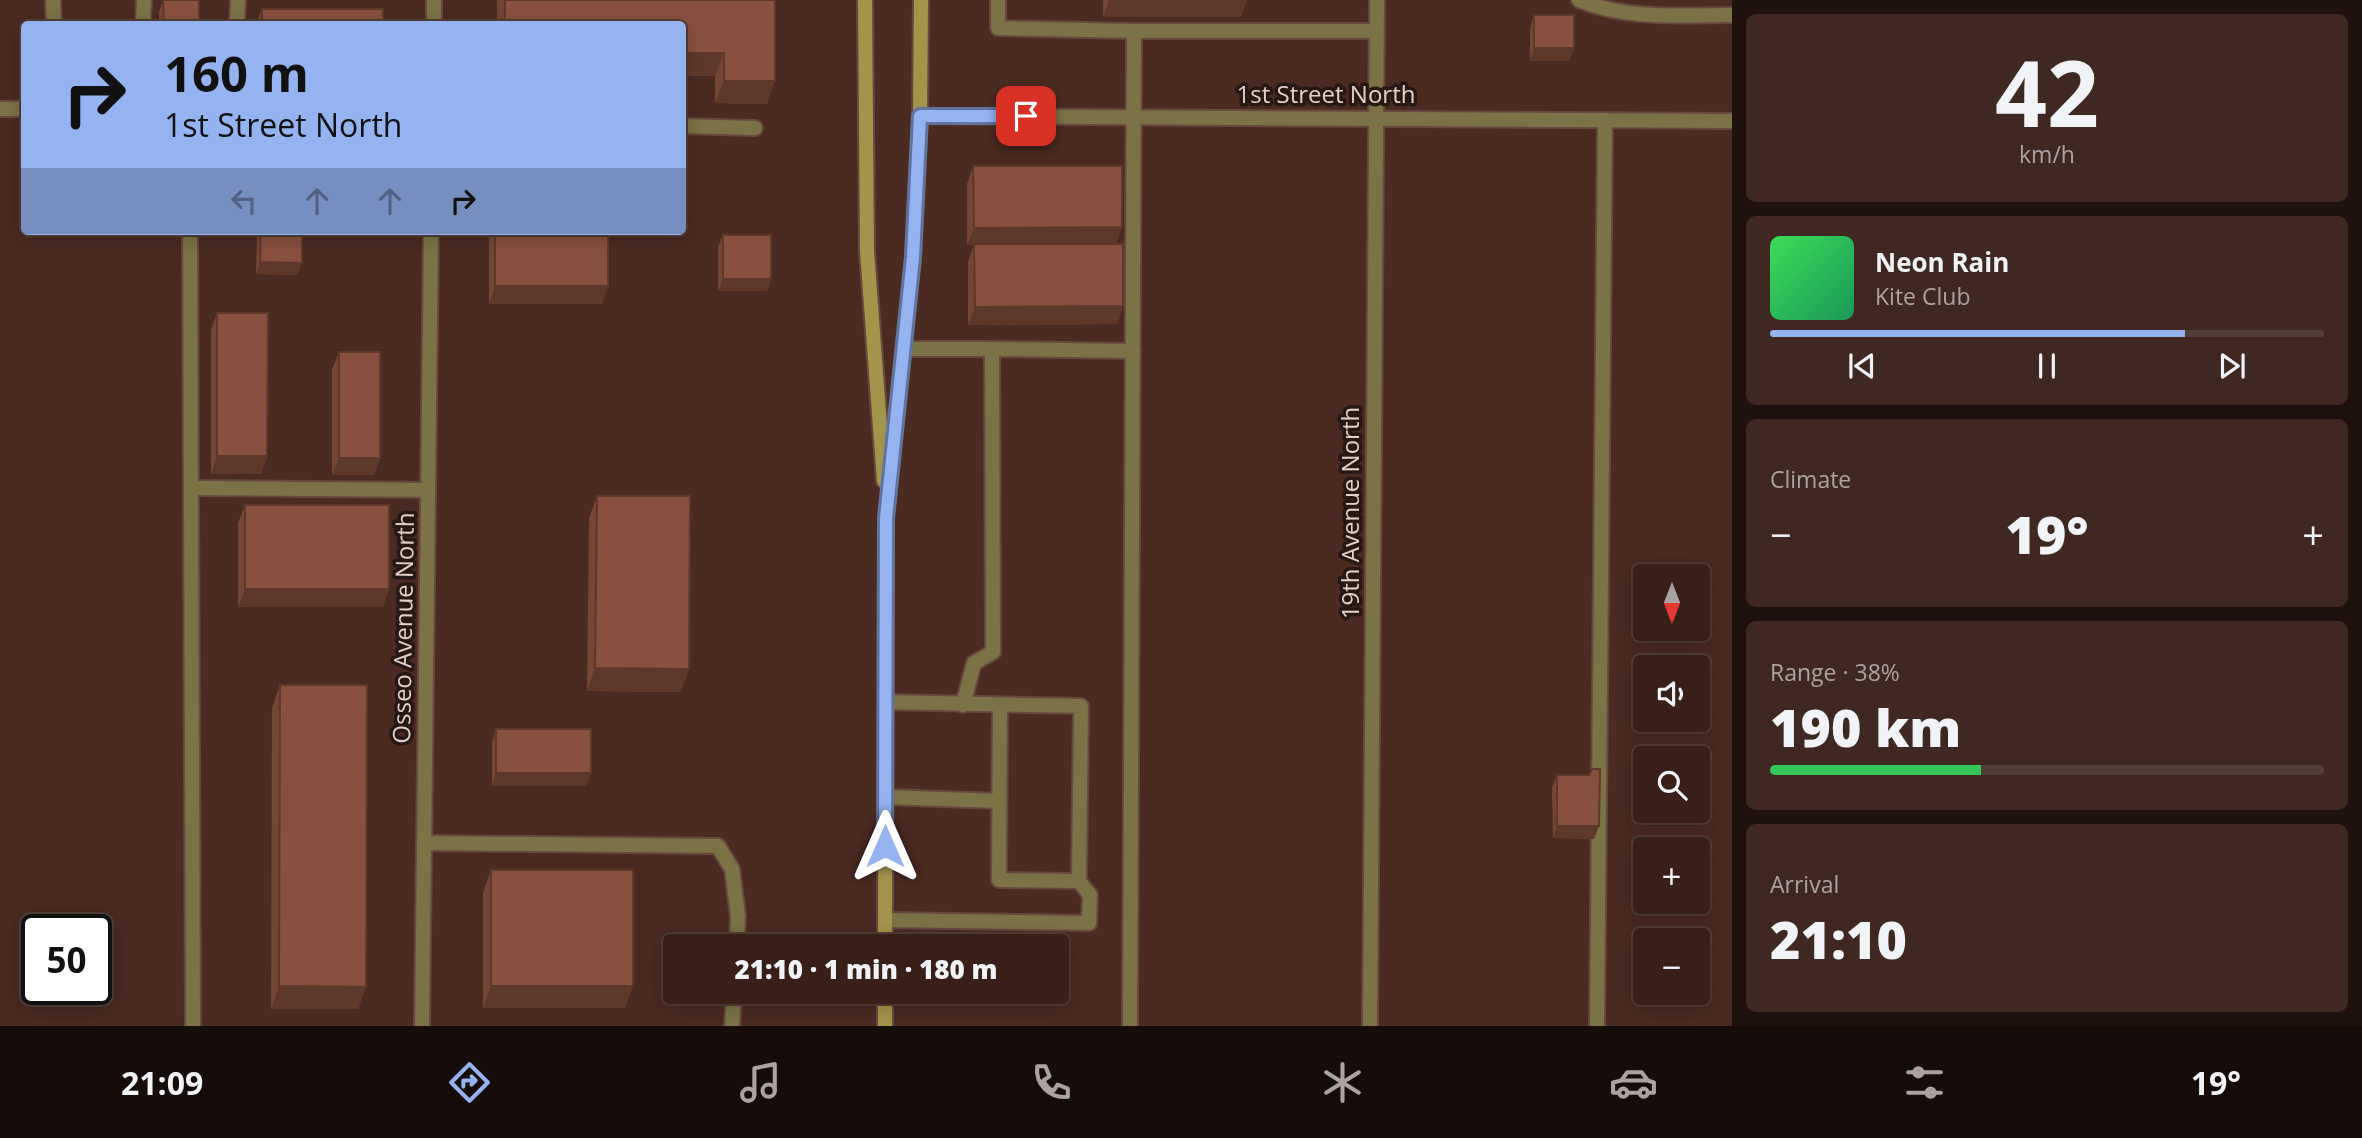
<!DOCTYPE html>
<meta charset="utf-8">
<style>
body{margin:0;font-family:"Open Sans",sans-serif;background:#3f2822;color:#f1f3f6;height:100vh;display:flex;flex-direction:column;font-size:26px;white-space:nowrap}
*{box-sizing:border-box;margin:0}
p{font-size:23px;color:#aba3a2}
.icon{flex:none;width:38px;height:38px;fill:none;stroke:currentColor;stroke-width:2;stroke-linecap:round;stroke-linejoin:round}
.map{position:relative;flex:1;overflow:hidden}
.details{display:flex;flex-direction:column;gap:14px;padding:14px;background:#1f120e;width:630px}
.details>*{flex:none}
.banner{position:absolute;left:21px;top:21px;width:665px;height:214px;border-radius:7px;box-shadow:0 4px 18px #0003,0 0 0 2px #523e38;background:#95b2f1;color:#111;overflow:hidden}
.needle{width:46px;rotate:180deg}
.fabs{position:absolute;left:1633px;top:564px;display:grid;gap:14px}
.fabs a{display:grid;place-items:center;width:77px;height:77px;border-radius:7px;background:#382019;box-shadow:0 4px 18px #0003,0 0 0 2px #523e38;font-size:35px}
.speed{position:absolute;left:21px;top:914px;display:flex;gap:14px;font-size:35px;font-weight:700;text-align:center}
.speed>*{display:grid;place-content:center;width:91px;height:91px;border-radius:50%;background:#382019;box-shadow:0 4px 18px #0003,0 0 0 2px #523e38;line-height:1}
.speed .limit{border:4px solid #111;border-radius:10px;background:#fff;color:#111}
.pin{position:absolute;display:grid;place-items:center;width:60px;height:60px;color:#fff;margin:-30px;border-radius:14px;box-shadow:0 4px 10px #0006}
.me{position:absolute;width:77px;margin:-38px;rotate:0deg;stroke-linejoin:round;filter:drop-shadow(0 0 5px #0008)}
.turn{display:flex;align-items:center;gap:24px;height:147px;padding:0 28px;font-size:32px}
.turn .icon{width:91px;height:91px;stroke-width:2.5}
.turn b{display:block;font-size:49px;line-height:60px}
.lanes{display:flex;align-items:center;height:66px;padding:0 28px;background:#0003;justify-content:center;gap:35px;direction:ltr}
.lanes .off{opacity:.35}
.big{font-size:52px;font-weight:800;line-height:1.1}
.details .widget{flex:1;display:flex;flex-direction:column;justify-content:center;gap:10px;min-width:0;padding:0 24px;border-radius:10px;background:#3f2822}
.details .dial{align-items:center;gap:0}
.dial b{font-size:91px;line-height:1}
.song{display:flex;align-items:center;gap:21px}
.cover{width:84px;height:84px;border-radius:10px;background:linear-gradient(135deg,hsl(130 70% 55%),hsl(150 70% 35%))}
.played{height:7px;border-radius:4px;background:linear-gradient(90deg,#95b2f1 75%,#523e38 75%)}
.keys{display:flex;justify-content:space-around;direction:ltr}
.heat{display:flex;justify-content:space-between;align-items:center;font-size:38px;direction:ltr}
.charge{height:10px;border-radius:5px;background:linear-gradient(90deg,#34c759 38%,#523e38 0)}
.trip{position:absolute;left:663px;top:934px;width:406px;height:70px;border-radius:7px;background:#382019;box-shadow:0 4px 18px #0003,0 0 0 2px #523e38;font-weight:800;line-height:70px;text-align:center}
.tabs{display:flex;height:112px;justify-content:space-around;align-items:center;background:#160d0a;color:#aba3a2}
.tabs .icon{width:49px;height:49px}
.tabs .current{color:#95b2f1}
.tabs b{font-size:32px;color:#f1f3f6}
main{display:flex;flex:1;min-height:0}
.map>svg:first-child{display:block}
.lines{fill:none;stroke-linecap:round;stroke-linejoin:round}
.service-casing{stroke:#66483f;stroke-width:18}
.minor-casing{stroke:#66483f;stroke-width:18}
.secondary-casing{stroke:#66483f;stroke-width:18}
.service{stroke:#7b7246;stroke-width:14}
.minor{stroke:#7b7246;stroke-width:14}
.secondary{stroke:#a3944b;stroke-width:14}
.wall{fill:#754536}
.shaded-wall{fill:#5f382c}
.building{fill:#88503f;stroke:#5f382c;stroke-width:2}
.route-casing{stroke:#61749d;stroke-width:18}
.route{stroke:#95b2f1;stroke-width:12}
.labels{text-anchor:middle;stroke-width:7;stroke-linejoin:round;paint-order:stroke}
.street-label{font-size:24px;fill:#e3cec8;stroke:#261813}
</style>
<main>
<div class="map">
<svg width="1732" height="1026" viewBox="0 0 1732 1026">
<rect width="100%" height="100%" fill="#4a2a21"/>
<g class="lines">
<defs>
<g id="service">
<path d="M53,0L54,24"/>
<path d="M998,0V28L1134,31"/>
<path d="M1579,0C1626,20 1681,15 1732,15"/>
<path d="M143,24L144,0"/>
<path d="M237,24L238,0"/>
<path d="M682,126L755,128"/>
<path d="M190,231L193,1026"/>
<path d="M904,349H992"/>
<path d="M191,488L428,490"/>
<path d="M963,705L974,663L993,652L992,349L1133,351"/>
<path d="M1000,706L999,880L1079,881"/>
<path d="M885,797L999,801"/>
<path d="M424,843L718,846L732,869L738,916L737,947"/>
<path d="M885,920L1089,923L1090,895L1079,881L1081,706L886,702"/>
<path d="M732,1026L734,992"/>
<path d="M1130,1026L1134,31H1376"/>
<path d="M1597,1026L1605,120"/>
</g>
<g id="minor">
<path d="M434,24V0"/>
<path d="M0,109H24"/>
<path d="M920,116L1732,121"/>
<path d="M422,1026L431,231"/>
<path d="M1370,1026L1377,0"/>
</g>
<g id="secondary">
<path d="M865,0L867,251L884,481"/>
<path d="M885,947L886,518L913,257L920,116L921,0"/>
<path d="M885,1026V992"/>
</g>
</defs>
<use href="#service" class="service-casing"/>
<use href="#minor" class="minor-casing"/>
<use href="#secondary" class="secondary-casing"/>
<use href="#service" class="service"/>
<use href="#minor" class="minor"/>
<use href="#secondary" class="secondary"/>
</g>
<g class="wall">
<path d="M163,0L199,24H159V12Z"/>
<path d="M497,0H775L767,104L715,103V76L682,24H497Z"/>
<path d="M1103,0H1247L1241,17H1103Z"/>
<path d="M262,9L383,24H256Z"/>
<path d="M1534,15L1574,48L1569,61H1530V28Z"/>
<path d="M973,166L1122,227L1116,244L1123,306L1117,324L968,325V262L974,245H967V184Z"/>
<path d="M257,231H302L297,275L256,274Z"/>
<path d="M489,231H608L602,304H489Z"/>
<path d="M723,235L771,279L767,291H718V247Z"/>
<path d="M217,313L267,456L261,474H211V330Z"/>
<path d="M339,352L380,458L374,475H332V370Z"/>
<path d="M597,496L689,669L680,692L587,691L589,518Z"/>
<path d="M245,505L389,589L383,607H238V523Z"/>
<path d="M280,685L366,987L358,1009H271L272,708Z"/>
<path d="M496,729L591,773L586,786H492V742Z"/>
<path d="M1557,775L1594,839L1553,838L1552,787Z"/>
<path d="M491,870L625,1008H483V893Z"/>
</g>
<g class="shaded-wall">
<path d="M1109,0H1247L1241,17H1103Z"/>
<path d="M1534,48H1574L1569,61H1530Z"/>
<path d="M682,53H724L715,76H682Z"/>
<path d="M724,81H775L767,104L715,103Z"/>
<path d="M1122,227L1116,245H967L974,228Z"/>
<path d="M260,262L302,263L297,275L256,274Z"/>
<path d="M723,279H771L767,291H718Z"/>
<path d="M495,286H608L602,304H489Z"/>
<path d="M1123,306L1117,324L968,325L975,307Z"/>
<path d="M217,456H267L261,474H211Z"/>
<path d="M339,458H380L374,475H332Z"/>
<path d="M245,589H389L383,607H238Z"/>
<path d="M595,668L689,669L680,692L587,691Z"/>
<path d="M496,773H591L586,786H492Z"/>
<path d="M1557,826H1599L1594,839L1553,838Z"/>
<path d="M279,986L366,987L358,1009H271Z"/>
<path d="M491,986H633L625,1008H483Z"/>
</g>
<g class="building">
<path d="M163,0H199V24H164Z"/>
<path d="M505,0H775V81H724V53H682V24H505Z"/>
<rect x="262" y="9" width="121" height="15"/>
<rect x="1534" y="15" width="40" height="33"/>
<path d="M973,166H1122V227L974,228Z"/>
<path d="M261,231H302V263L260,262Z"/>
<rect x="495" y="231" width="113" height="55"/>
<rect x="723" y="235" width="48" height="44"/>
<path d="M974,244H1123V306L975,307Z"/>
<path d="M217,313H268L267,456H217Z"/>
<rect x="339" y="352" width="41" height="106"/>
<path d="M597,496H690L689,669L595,668Z"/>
<rect x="245" y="505" width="144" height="84"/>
<path d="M280,685H367L366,987L279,986Z"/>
<rect x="496" y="729" width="95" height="44"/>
<path d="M1592,769H1600L1599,826H1557V775H1589Z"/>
<rect x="491" y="870" width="142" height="116"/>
</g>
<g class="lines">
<defs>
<path id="route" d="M885,846L886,518L913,257L920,116H1026"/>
</defs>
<use href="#route" class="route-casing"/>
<use href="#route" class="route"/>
</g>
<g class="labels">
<g class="street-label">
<text x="1326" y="103">1st Street North</text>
<text transform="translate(1351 513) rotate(-90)" y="8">19th Avenue North</text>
<text transform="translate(404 628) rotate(-89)" y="8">Osseo Avenue North</text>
</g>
</g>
</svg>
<div class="fabs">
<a><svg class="needle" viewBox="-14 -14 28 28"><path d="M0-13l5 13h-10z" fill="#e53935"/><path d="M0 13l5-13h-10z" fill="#aba3a2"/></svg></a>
<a><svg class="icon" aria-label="sound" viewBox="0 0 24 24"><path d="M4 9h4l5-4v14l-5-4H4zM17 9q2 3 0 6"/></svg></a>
<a><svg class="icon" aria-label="search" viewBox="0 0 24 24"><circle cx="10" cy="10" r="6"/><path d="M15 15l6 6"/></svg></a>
<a>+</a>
<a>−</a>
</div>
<div class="speed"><div class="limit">50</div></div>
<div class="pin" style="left:1026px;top:116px;background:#d93025"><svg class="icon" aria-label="arrive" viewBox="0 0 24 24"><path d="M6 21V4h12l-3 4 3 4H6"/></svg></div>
<svg class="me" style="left:885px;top:846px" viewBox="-20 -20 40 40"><path d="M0-17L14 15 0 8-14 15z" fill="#95b2f1" stroke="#fff" stroke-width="4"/></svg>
<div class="trip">21:10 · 1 min · 180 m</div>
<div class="banner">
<div class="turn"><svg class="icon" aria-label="right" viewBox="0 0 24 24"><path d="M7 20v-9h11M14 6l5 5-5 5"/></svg><div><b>160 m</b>1st Street North</div></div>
<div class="lanes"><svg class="icon off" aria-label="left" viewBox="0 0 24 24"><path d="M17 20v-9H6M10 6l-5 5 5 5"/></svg><svg class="icon off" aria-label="ahead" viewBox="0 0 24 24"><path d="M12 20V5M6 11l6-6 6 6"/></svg><svg class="icon off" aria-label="ahead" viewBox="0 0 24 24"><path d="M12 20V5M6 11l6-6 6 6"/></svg><svg class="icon" aria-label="right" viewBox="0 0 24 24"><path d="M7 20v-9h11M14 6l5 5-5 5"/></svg></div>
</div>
</div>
<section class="details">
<div class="widget dial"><b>42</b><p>km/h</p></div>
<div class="widget">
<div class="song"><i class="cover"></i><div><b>Neon Rain</b><p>Kite Club</p></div></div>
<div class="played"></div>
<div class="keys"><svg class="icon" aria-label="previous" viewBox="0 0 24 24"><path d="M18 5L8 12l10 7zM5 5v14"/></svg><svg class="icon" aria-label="pause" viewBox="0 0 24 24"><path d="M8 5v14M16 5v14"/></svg><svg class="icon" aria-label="next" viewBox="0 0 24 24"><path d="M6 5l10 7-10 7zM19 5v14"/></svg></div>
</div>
<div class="widget"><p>Climate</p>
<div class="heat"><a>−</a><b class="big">19°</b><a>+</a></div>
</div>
<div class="widget"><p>Range · 38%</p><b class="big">190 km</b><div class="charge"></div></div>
<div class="widget"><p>Arrival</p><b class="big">21:10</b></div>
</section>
</main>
<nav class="tabs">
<b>21:09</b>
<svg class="icon current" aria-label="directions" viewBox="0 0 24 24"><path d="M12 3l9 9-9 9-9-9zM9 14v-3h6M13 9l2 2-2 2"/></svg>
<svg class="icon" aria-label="music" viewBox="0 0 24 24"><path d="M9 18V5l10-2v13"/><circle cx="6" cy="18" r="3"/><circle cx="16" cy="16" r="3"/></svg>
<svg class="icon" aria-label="phone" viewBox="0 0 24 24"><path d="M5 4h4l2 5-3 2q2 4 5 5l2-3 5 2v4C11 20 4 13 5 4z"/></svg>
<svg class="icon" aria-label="climate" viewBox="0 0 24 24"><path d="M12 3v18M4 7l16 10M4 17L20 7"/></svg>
<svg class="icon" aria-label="car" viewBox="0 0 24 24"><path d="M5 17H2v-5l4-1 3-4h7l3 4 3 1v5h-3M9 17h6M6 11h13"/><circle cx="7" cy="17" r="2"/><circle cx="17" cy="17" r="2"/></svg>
<svg class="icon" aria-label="filters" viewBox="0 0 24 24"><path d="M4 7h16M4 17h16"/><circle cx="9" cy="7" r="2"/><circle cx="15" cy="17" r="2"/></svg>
<b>19°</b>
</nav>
